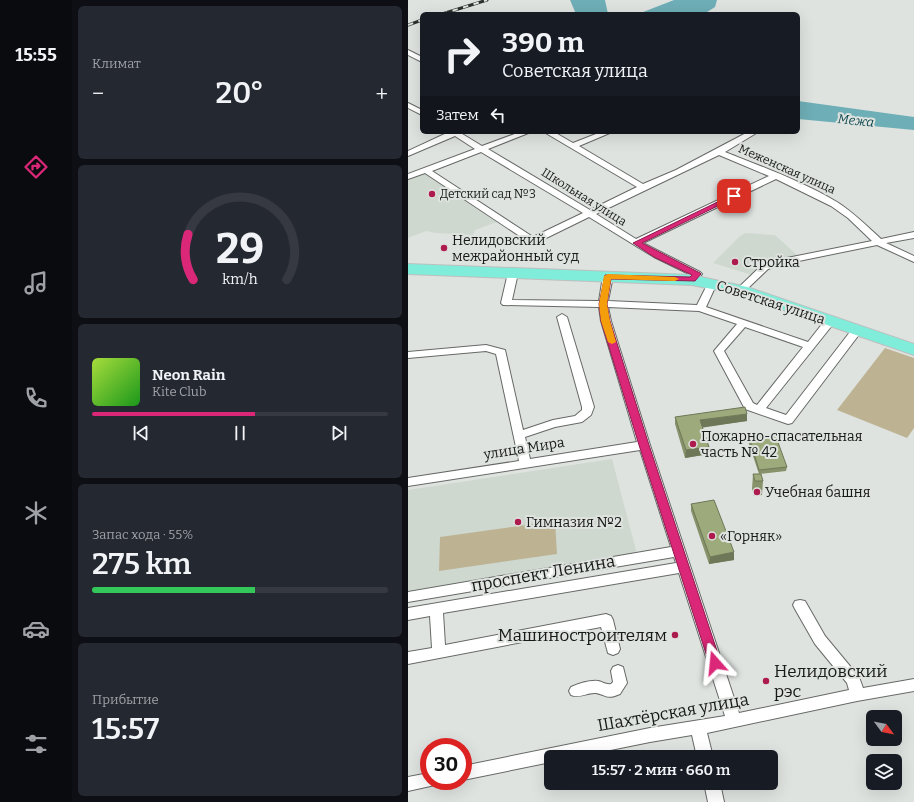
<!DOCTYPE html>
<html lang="ru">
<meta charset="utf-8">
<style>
body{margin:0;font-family:Bitter,serif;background:#242831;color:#f1f3f6;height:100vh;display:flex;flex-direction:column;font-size:15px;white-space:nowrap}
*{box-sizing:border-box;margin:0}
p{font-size:13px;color:#9ea1a6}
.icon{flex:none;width:22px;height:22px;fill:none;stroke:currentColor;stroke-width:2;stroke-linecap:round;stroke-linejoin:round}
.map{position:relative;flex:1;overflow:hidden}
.side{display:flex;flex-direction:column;gap:6px;padding:6px;background:#0d0f14;width:336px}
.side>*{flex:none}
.top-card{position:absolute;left:12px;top:12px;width:380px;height:122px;border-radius:6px;box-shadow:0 4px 16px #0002;background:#171b24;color:#f1f3f6;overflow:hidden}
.needle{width:26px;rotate:122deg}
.controls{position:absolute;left:458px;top:710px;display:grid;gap:8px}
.controls a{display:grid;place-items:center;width:36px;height:36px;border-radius:6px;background:#171b24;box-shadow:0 4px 16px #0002;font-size:20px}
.speed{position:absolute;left:12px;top:738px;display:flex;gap:8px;font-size:20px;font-weight:700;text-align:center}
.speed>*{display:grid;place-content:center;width:52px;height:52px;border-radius:50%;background:#171b24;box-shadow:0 4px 16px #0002;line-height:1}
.speed .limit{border:6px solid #d22;background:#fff;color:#111}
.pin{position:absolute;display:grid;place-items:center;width:34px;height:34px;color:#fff;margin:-17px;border-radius:8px;box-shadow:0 2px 6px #0006}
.me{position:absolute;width:44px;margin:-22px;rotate:342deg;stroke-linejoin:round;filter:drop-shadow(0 0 3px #0008)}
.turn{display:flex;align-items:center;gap:14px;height:84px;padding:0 16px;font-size:18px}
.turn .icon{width:52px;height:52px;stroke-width:2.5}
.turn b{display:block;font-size:28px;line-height:34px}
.then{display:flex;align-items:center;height:38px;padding:0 16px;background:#0003;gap:8px;font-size:15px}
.big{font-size:30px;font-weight:600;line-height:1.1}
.side .card{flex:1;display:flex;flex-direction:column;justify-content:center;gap:6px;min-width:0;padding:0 14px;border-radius:6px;background:#242831}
.side .dial{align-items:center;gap:0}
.dial svg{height:104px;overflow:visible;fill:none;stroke:#363941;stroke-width:7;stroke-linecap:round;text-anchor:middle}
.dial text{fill:#f1f3f6;stroke:none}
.song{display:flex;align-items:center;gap:12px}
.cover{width:48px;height:48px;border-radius:6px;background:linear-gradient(135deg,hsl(80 70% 55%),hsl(120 70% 35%))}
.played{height:4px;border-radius:2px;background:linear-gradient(90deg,#db2777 55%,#363941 55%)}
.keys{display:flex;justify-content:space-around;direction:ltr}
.heat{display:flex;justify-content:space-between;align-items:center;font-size:22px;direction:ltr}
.charge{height:6px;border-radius:3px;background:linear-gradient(90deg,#34c759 55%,#363941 0)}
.trip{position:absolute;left:136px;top:750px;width:234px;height:40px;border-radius:6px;background:#171b24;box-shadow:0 4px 16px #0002;font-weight:600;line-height:40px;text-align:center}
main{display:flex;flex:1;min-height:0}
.menu{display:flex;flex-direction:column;width:72px;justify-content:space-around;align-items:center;background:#090b0e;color:#9ea1a6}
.menu .icon{width:28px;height:28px}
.menu .current{color:#db2777}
.menu b{font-size:18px;color:#f1f3f6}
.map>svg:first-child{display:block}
.built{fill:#ced8cf}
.green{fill:#bdb393}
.water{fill:#6eaeb6}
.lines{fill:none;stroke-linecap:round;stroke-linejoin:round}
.street-casing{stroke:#666966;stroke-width:2}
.primary-casing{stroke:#bebfbe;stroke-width:2}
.street{fill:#fff;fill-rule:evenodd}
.primary{fill:#80edda;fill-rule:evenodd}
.rail-casing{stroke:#2e302e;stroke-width:3}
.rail{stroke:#dfe3e0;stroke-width:2;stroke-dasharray:5.5;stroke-linecap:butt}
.wall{fill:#87926b}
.shaded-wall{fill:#6e7757}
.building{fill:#9daa7c;stroke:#6e7757}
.route{fill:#db2777;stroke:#8e194d}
.slow{fill:#f59e0b}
.poi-dot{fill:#ad1b4e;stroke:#dfe3e0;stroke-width:1.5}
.labels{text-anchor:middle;stroke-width:4;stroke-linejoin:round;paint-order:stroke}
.far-street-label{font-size:12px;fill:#181a18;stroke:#dfe3e0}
.far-poi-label{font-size:12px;fill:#181a18;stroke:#dfe3e0;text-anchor:start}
.far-water-label{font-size:13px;font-style:italic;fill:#104a51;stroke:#dfe3e0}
.poi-label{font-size:14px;fill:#181a18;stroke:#dfe3e0;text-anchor:start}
.street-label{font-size:14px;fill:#181a18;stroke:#dfe3e0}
.near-street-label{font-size:17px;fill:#181a18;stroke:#dfe3e0}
.near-poi-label{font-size:17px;fill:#181a18;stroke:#dfe3e0;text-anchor:end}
</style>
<main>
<nav class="menu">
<b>15:55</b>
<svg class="icon current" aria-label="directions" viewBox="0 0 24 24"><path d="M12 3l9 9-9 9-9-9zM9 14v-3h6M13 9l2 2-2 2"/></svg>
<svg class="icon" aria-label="music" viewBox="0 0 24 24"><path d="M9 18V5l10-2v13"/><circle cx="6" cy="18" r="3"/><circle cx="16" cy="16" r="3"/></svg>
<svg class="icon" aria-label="phone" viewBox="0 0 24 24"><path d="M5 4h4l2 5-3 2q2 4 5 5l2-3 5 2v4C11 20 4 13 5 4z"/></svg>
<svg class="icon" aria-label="climate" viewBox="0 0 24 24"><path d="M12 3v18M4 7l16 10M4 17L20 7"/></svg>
<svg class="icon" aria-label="car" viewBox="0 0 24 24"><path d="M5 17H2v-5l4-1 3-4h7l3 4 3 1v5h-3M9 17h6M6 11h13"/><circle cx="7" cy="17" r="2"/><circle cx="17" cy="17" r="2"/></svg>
<svg class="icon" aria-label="filters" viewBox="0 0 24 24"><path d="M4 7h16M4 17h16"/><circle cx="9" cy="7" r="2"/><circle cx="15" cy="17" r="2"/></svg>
</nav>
<section class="side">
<div class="card"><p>Климат</p>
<div class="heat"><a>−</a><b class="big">20°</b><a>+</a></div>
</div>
<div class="card dial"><svg viewBox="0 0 100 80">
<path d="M14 69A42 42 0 1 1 86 69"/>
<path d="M14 69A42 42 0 0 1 10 34" stroke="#db2777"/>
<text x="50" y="56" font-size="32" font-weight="700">29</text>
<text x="50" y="72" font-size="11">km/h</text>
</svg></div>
<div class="card">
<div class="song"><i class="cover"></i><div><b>Neon Rain</b><p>Kite Club</p></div></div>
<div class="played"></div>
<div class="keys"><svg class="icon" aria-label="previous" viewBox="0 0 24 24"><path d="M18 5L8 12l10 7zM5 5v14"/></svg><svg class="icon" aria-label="pause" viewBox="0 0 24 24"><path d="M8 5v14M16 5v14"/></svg><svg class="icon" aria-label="next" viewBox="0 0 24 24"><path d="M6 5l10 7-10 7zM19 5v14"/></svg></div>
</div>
<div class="card"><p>Запас хода · 55%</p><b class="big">275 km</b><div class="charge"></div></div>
<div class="card"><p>Прибытие</p><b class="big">15:57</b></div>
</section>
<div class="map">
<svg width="506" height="802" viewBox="0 0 506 802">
<rect width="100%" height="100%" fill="#dfe3e0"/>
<g class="built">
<path d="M16,172L89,222L67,230L65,235L28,233L18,231L0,238V180Z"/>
<path d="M337,233L367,235L390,256L356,262L344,275L305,263L331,237Z"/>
<path d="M204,459L229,554L0,593V490Z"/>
</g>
<g class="green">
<path d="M477,348L506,358V428L499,438L429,410Z"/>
<path d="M147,521L149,554L31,571L32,537Z"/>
</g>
<g class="water">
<path d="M162,0H197L200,14H168Z"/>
<path d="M266,0H309L307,7L296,14H230Z"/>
<path d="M390,101L506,117V130L390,119Z"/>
</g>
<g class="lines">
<defs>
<g id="street">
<path d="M0,50L14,57V62L0,55Z"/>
<path d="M0,103L14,110V115L0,108Z"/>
<path d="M41,132H51L74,146L112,132H123L80,149L182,210L229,187L136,132H146L165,143L193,132H204L171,146L235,184L268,170L340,132H350L317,152C355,167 393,181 429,202C445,212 459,226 473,239L506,232V238L478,243L506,256V262L469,245L371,265L360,269L336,292H330L328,290L330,288L354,265L369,260L464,241L440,218L423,206L368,179L235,243L292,272L294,274L287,282H281L279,280L283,275L246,257L181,217L128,243H122L17,173L0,179V174L67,149L47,136L0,156V151ZM73,152L175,213L125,237L24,171ZM311,155L361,176L228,239L188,214Z"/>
<path d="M105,270L110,273L104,300L191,301L195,276L200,273L205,276L200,301L289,305L301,281H307L309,283L298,307L400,342L418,319H426L427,321L426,323L358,408L378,415L445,328H453L454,330L453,332L384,423L380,424L337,409L306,351L329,324L291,311L200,307L203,321L242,445L331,713L441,690L439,683L407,644L387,609L385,605L387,601L392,600L397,601L417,636L451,677L455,688L506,679V691L449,701L299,733L305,757H289L284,735L242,742L168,757H143V762L55,780V766L242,728L317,716L271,573L35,613L37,645L198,614L203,616L205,620L212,649L210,653L205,655L200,653L193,627L0,664V652L24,648L22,616L0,620V608L268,563L266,557L0,602V592L263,547L232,450L0,486V478L111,461L88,354L78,351L0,358V352L78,345L97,350L115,430L145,420L167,416L174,410V407L149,317L154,314L159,317L186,407L183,415L174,422L147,427L117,437L122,459L229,442L193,321L191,307L95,305L93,303L100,273ZM337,327L395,347L349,405L345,403L316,351Z"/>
<path d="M210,665L215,667L219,683L212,694C198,700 199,695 188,693C179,692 172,699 163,695L161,691L163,687C170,684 182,680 190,681C195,682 198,685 203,684L205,682L203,671L205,667Z"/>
<path d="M21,773V781H28L27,785L0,791V777Z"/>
<path d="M296,783H312L316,802H300Z"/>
</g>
<path id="primary" d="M0,264L284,275L339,287L506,344V355L329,294L284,285L0,274Z"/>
</defs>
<use href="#street" class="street-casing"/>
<use href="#primary" class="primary-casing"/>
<use href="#street" class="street"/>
<use href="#primary" class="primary"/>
<defs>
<g id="rail">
<path d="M34,14L79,0"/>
<path d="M0,25L14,20"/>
</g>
</defs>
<use href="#rail" class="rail-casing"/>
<use href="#rail" class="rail"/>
</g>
<g class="wall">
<path d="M267,417L339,421L294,427L301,447V454L277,458L267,424Z"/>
<path d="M341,437L379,467L378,471L351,474L340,441Z"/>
<path d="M345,474L355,481L354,495L346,496L344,489Z"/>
<path d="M283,504L326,560L301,564L283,511Z"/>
</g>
<g class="shaded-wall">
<path d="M339,414V421L292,428V420Z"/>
<path d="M301,447V454L277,458L278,450Z"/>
<path d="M326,552V560L301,564L302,557Z"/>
</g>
<g class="building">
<path d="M337,407L339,414L292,420L301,447L278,450L267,417Z"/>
<path d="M367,434L379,467L351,470L341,437Z"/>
<path d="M345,474H353L355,481H347Z"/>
<path d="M306,500L326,552L302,557L283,504Z"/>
</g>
<path class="route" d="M326,194L329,196L328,197L234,243L292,273L293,274L287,281L203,279L199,304L202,321L241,445L313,663L311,667L307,668L303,667L301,663L231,445L193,321L191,304L197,275L282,277L284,275L246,257L225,243Z"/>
<path class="slow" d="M200,274L267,277L271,279L267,281L203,279L199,304L202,321L208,342L204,344L200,342L193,321L191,304L196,276Z"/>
<g class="poi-dot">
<circle cx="24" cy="194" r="4"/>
<circle cx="36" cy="248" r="4"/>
<circle cx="327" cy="262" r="4"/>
<circle cx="285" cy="444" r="4"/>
<circle cx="349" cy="492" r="4"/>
<circle cx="110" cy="522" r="4"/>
<circle cx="304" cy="536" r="4"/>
<circle cx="267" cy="635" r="4"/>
<circle cx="358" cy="681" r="4"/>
</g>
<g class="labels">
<g class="far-street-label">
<text transform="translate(379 169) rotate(24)" y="4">Меженская улица</text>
<text transform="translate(176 197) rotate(32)" y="4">Школьная улица</text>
</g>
<g class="far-poi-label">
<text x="32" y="198">Детский сад №3</text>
</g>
<g class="far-water-label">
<text transform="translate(448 120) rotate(6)" y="5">Межа</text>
</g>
<g class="poi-label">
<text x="44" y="245">Нелидовский<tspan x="44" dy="16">межрайонный суд</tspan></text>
<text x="335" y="267">Стройка</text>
<text x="293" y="441">Пожарно-спасательная<tspan x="293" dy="16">часть № 42</tspan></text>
<text x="357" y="497">Учебная башня</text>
<text x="118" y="527">Гимназия №2</text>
<text x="312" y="541">«Горняк»</text>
</g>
<g class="street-label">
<text transform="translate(363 302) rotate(18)" y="5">Советская улица</text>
<text transform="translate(116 448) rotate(-9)" y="5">улица Мира</text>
</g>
<g class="near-street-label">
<text transform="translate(135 573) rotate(-10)" y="6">проспект Ленина</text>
<text transform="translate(265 712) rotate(-10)" y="6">Шахтёрская улица</text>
</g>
<g class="near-poi-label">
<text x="259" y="641">Машиностроителям</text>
<text x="366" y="677" text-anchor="start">Нелидовский<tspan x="366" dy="20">рэс</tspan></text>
</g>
</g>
</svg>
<div class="controls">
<a><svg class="needle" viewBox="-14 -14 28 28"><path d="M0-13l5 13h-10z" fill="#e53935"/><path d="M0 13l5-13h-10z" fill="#9ea1a6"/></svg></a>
<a><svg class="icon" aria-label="layers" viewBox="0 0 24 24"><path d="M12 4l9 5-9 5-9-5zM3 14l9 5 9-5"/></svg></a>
</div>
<div class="speed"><div class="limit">30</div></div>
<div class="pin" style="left:326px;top:196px;background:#d93025"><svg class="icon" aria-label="arrive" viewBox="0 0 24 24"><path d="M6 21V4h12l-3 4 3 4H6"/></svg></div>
<svg class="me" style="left:307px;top:663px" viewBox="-20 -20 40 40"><path d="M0-17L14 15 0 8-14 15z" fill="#db2777" stroke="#fff" stroke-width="4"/></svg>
<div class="trip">15:57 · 2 мин · 660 m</div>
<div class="top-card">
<div class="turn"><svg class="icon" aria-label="right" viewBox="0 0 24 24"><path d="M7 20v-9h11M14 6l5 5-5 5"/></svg><div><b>390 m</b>Советская улица</div></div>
<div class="then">Затем<svg class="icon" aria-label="left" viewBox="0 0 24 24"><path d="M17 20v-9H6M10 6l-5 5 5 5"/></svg></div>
</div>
</div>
</main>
